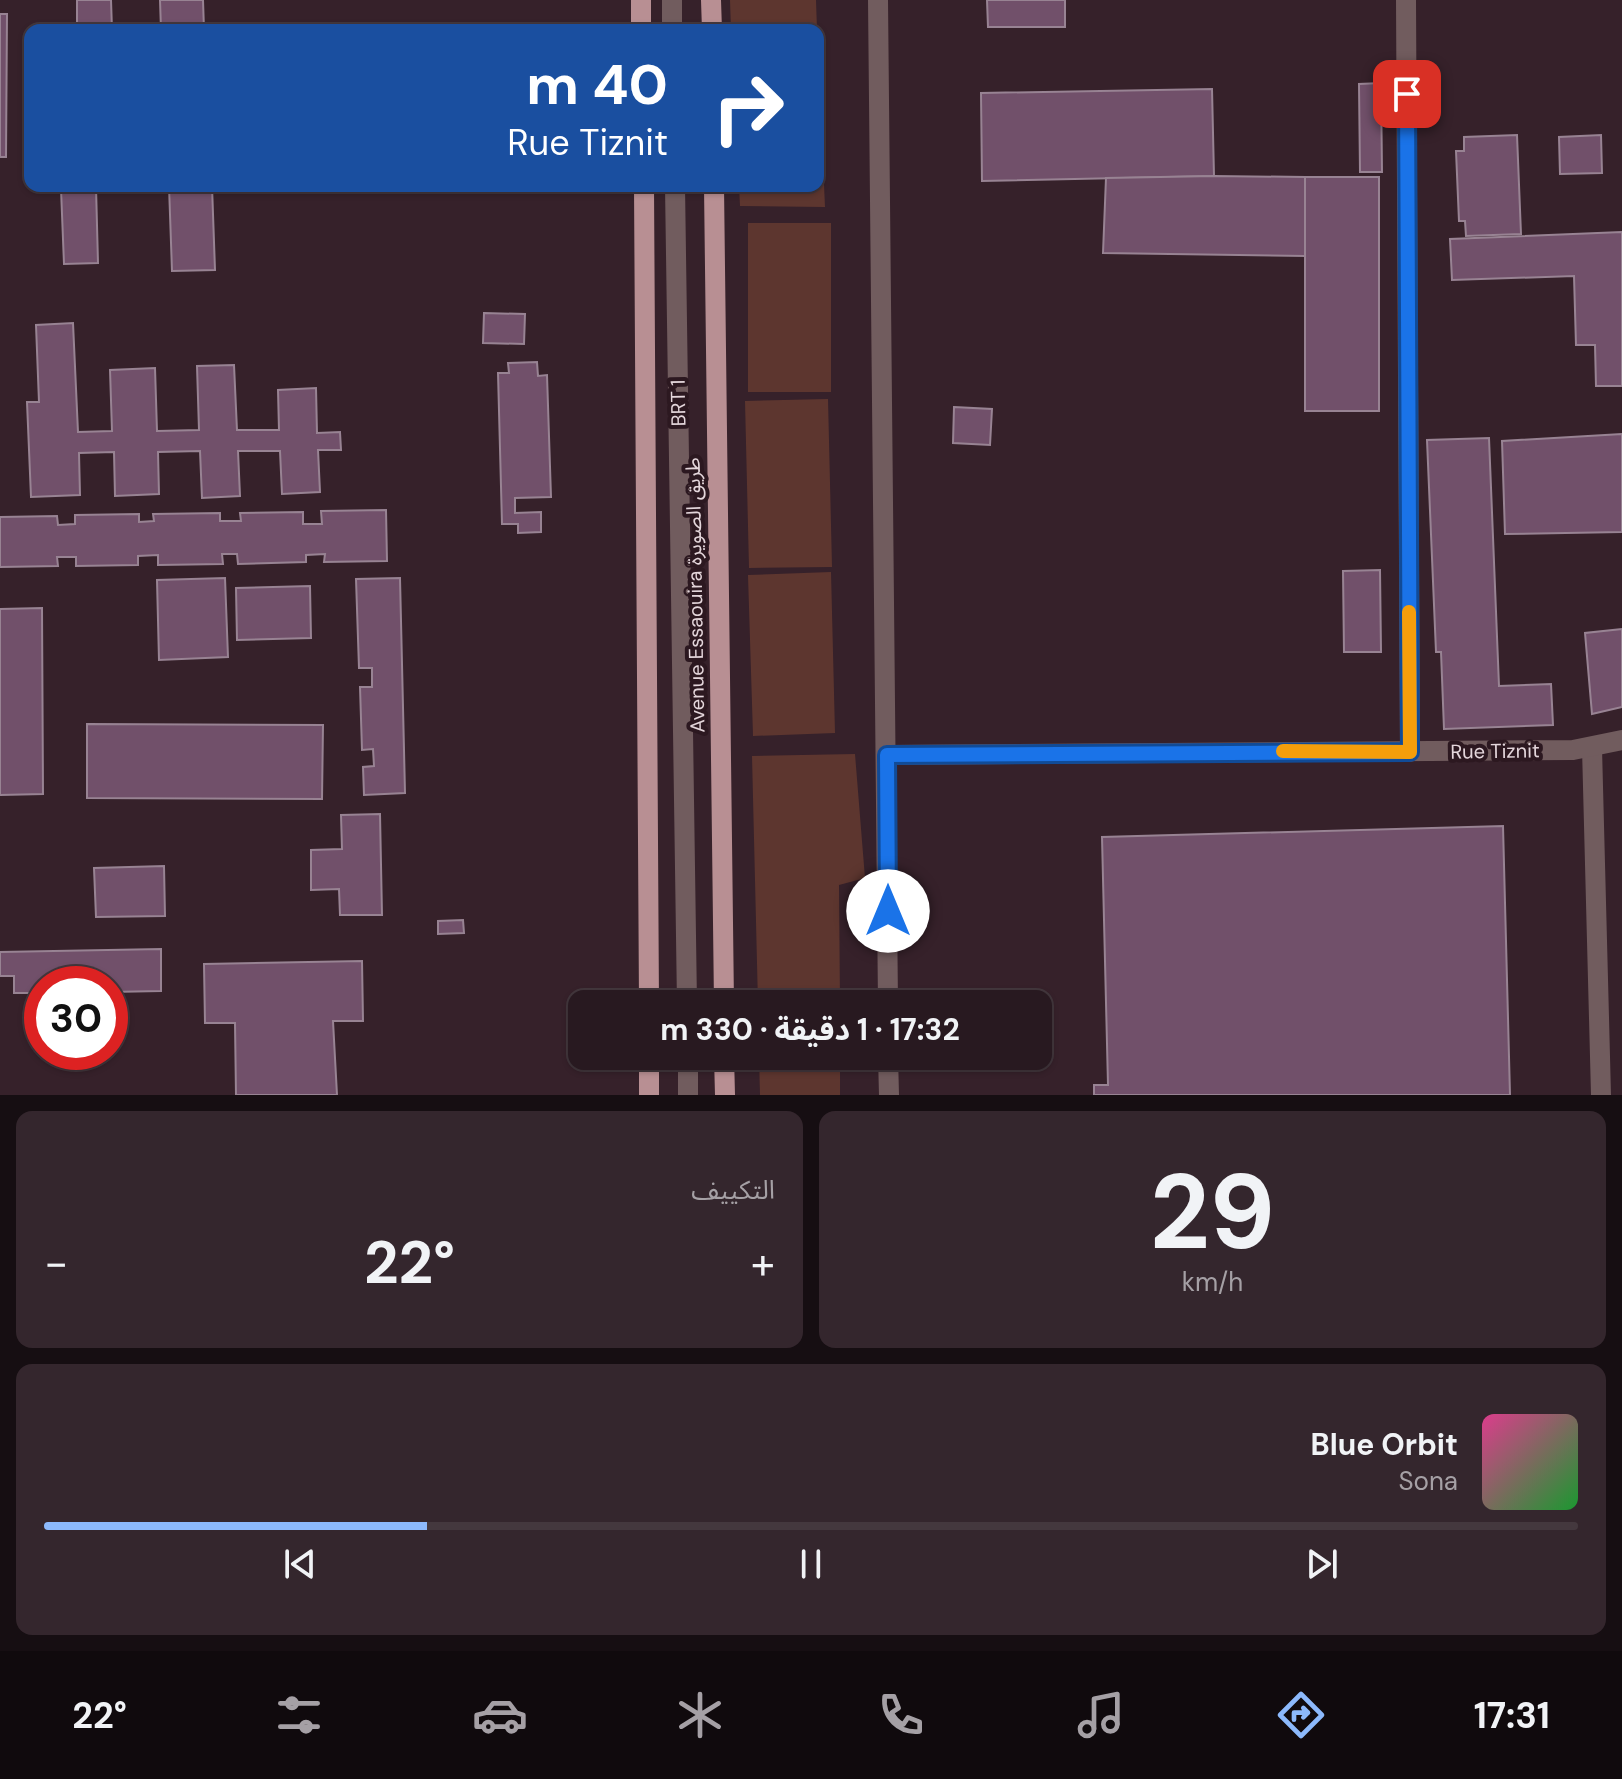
<!DOCTYPE html>
<html lang="ar">
<meta charset="utf-8">
<style>
body{margin:0;font-family:"DM Sans","Noto Sans Arabic",sans-serif;background:#34262d;color:#f1f3f6;direction:rtl;height:100vh;display:flex;flex-direction:column;font-size:30px;white-space:nowrap}
*{box-sizing:border-box;margin:0}
p{font-size:26px;color:#a5a0a5}
.icon{flex:none;width:44px;height:44px;fill:none;stroke:currentColor;stroke-width:2;stroke-linecap:round;stroke-linejoin:round}
.map{position:relative;height:1095px;overflow:hidden;direction:ltr}
.side{display:flex;flex-direction:column;gap:16px;padding:16px;background:#160e12;flex:1}
.side>*{flex:none}
.guide{position:absolute;left:24px;top:24px;width:800px;height:168px;border-radius:16px;box-shadow:0 2px 6px #0004,0 0 0 2px #44383e;direction:rtl;background:#1a4fa0;color:#fff;overflow:hidden}
.speed{position:absolute;left:24px;top:966px;display:flex;gap:16px;font-size:40px;font-weight:700;text-align:center}
.speed>*{display:grid;place-content:center;width:104px;height:104px;border-radius:50%;background:#281920;box-shadow:0 2px 6px #0004,0 0 0 2px #44383e;line-height:1}
.speed .limit{border:12px solid #d22;background:#fff;color:#111}
.pin{position:absolute;display:grid;place-items:center;width:68px;height:68px;color:#fff;margin:-34px;border-radius:16px;box-shadow:0 4px 12px #0006}
.me{position:absolute;width:88px;margin:-44px;rotate:0deg;stroke-linejoin:round;filter:drop-shadow(0 0 6px #0008)}
.turn{display:flex;align-items:center;gap:28px;height:168px;padding:0 24px;font-size:36px}
.turn .icon{width:104px;height:104px;stroke-width:2.5}
.turn b{display:block;font-size:56px;line-height:68px}
.big{font-size:60px;font-weight:700;line-height:1.1}
.side .tile{flex:1;display:flex;flex-direction:column;justify-content:center;gap:12px;min-width:0;padding:0 28px;border-radius:16px;background:#34262d}
.side .dial{align-items:center;gap:0}
.dial b{font-size:104px;line-height:1}
.song{display:flex;align-items:center;gap:24px}
.cover{width:96px;height:96px;border-radius:12px;background:linear-gradient(135deg,hsl(330 70% 55%),hsl(130 70% 35%))}
.played{height:8px;border-radius:4px;background:linear-gradient(90deg,#8cb9fc 25%,#44383e 25%)}
.keys{display:flex;justify-content:space-around;direction:ltr}
.heat{display:flex;justify-content:space-between;align-items:center;font-size:44px;direction:ltr}
.side .tiles{flex:1;display:grid;gap:16px;grid-template-columns:1fr 1fr}
.tile:last-child{grid-column:span 2}
.trip{position:absolute;left:568px;top:990px;width:484px;height:80px;border-radius:16px;background:#281920;box-shadow:0 2px 6px #0004,0 0 0 2px #44383e;font-weight:700;line-height:80px;text-align:center;direction:rtl}
.tabs{display:flex;height:128px;justify-content:space-around;align-items:center;background:#100a0d;color:#a5a0a5}
.tabs .icon{width:56px;height:56px}
.tabs .selected{color:#8cb9fc}
.tabs b{font-size:36px;color:#f1f3f6}
.map>svg:first-child{display:block}
.green{fill:#5d362f}
.building{fill:#71506a;stroke:#988393;stroke-width:2}
.lines{fill:none;stroke-linecap:round;stroke-linejoin:round}
.minor{stroke:#715c5e;stroke-width:20}
.major{stroke:#b88f93;stroke-width:20}
.route-casing{stroke:#114b97;stroke-width:20}
.route{stroke:#1a73e8;stroke-width:14}
.slow{stroke:#f59e0b;stroke-width:14}
.labels{text-anchor:middle;stroke-width:8;stroke-linejoin:round;paint-order:stroke}
.street-label{font-size:20px;fill:#e4d6db;stroke:#2c1820}
</style>
<div class="map">
<svg width="1622" height="1095" viewBox="0 0 1622 1095">
<rect width="100%" height="100%" fill="#36212a"/>
<g class="green">
<path d="M730,0H816L817,30H731Z"/>
<path d="M818,49L825,207L740,206L739,186H818Z"/>
<rect x="748" y="223" width="83" height="169"/>
<path d="M828,399L832,567L749,568L745,401Z"/>
<path d="M831,572L835,733L753,736L748,575Z"/>
<path d="M855,754L865,878L839,885L840,1004H758L752,756Z"/>
<path d="M759,1056H840V1095H760Z"/>
</g>
<g class="building">
<path d="M77,0H111L112,30H77Z"/>
<path d="M160,0H203L204,30H161Z"/>
<path d="M987,0H1065V27H988Z"/>
<path d="M0,14H7L6,157H0Z"/>
<path d="M1381,83L1382,172H1360L1359,84Z"/>
<path d="M1212,89L1214,176L982,181L981,93Z"/>
<path d="M1517,135L1521,234L1466,236L1465,221H1459L1456,151H1464V137Z"/>
<path d="M1601,135L1602,173L1560,174L1559,137Z"/>
<path d="M1214,176L1305,177V256L1103,253L1106,178Z"/>
<rect x="1305" y="177" width="74" height="234"/>
<path d="M169,186H212L215,270L172,271Z"/>
<path d="M96,187L98,263L64,264L61,189Z"/>
<path d="M1622,232V386H1596L1595,345H1576L1574,276L1452,280L1450,239Z"/>
<path d="M484,313L525,314L524,344L483,343Z"/>
<path d="M73,323L78,432L112,431L110,370L155,368L157,431L199,430L197,366L234,365L237,430H279L278,390L316,388L317,433L340,432L341,450H318L320,492L282,494L280,451H238L240,496L202,498L200,451L158,452L159,494L115,496L114,452L79,453L80,495L31,497L27,402H39L36,325Z"/>
<path d="M537,362L538,376L547,375L551,497L515,498V513L541,512V532L518,533V524H502L498,373H509L508,363Z"/>
<path d="M954,407L992,409L990,445L953,443Z"/>
<path d="M1622,434V532L1505,534L1502,441Z"/>
<path d="M1489,438L1499,686L1551,684L1553,725L1444,729L1441,652H1436L1427,440Z"/>
<path d="M386,510L387,561L324,562L325,554L306,555V562L238,564L237,554H222L223,564L158,565V555L138,556V565L76,566V557H57L58,566L0,567V517L57,516L58,525L75,524V515L139,514V522L154,521L153,514L220,513V521H241L240,513L303,512V524H322L321,511Z"/>
<path d="M1380,570L1381,652H1344L1343,571Z"/>
<path d="M225,578L228,657L159,660L157,580Z"/>
<path d="M400,578L405,793L364,795L363,767L374,766L373,749L362,750L360,687H372V668H359L356,579Z"/>
<path d="M310,586L311,638L237,640L236,588Z"/>
<path d="M42,608L43,794L0,795V609Z"/>
<path d="M1622,629V707L1592,714L1585,633Z"/>
<path d="M87,724L323,725L322,799L87,798Z"/>
<path d="M380,814L382,915H340L339,889L311,890V850L342,849L341,815Z"/>
<path d="M1503,826L1510,1095H1094V1085H1108L1102,837Z"/>
<path d="M164,866L165,916L96,917L94,868Z"/>
<path d="M463,920L464,933L438,934V921Z"/>
<path d="M161,949V991L110,992V984H42V993H14V976H0V952Z"/>
<path d="M362,961L363,1021H333L337,1095H236L235,1023H205L204,964Z"/>
</g>
<g class="lines">
<g class="minor">
<path d="M672,0V30"/>
<path d="M878,0L888,1004"/>
<path d="M1406,0L1410,752"/>
<path d="M675,186L687,1004"/>
<path d="M1592,748L1601,1095"/>
<path d="M887,755L1573,750L1622,740"/>
<path d="M688,1056V1095"/>
<path d="M888,1056L889,1095"/>
</g>
<g class="major">
<path d="M641,0V30"/>
<path d="M711,0L712,30"/>
<path d="M644,186L649,1004"/>
<path d="M714,186L724,1004"/>
<path d="M649,1056V1095"/>
<path d="M724,1056L725,1095"/>
</g>
</g>
<g class="lines">
<defs>
<path id="route" d="M888,911L887,755L1410,752L1407,94"/>
</defs>
<use href="#route" class="route-casing"/>
<use href="#route" class="route"/>
<path class="slow" d="M1283,751L1410,752L1409,612"/>
</g>
<g class="labels">
<g class="street-label">
<text transform="translate(678 403) rotate(-91)" y="7">BRT 1</text>
<text transform="translate(695 595) rotate(-91)" y="7">Avenue Essaouira طريق الصويرة</text>
<text transform="translate(1495 751) rotate(-1)" y="7">Rue Tiznit</text>
</g>
</g>
</svg>
<div class="speed"><div class="limit">30</div></div>
<div class="pin" style="left:1407px;top:94px;background:#d93025"><svg class="icon" aria-label="arrive" viewBox="0 0 24 24"><path d="M6 21V4h12l-3 4 3 4H6"/></svg></div>
<svg class="me" style="left:888px;top:911px" viewBox="-20 -20 40 40"><circle r="19" fill="#fff"/><path d="M0-13L10 11 0 6-10 11z" fill="#1a73e8"/></svg>
<div class="trip">17:32 · 1 دقيقة · 330 m</div>
<div class="guide">
<div class="turn"><svg class="icon" aria-label="right" viewBox="0 0 24 24"><path d="M7 20v-9h11M14 6l5 5-5 5"/></svg><div><b>40 m</b>Rue Tiznit</div></div>
</div>
</div>
<section class="side">
<div class="tiles">
<div class="tile dial"><b>29</b><p>km/h</p></div>
<div class="tile"><p>التكييف</p>
<div class="heat"><a>−</a><b class="big">22°</b><a>+</a></div>
</div>
<div class="tile">
<div class="song"><i class="cover"></i><div><b>Blue Orbit</b><p>Sona</p></div></div>
<div class="played"></div>
<div class="keys"><svg class="icon" aria-label="previous" viewBox="0 0 24 24"><path d="M18 5L8 12l10 7zM5 5v14"/></svg><svg class="icon" aria-label="pause" viewBox="0 0 24 24"><path d="M8 5v14M16 5v14"/></svg><svg class="icon" aria-label="next" viewBox="0 0 24 24"><path d="M6 5l10 7-10 7zM19 5v14"/></svg></div>
</div>
</div>
</section>
<nav class="tabs">
<b>17:31</b>
<svg class="icon selected" aria-label="directions" viewBox="0 0 24 24"><path d="M12 3l9 9-9 9-9-9zM9 14v-3h6M13 9l2 2-2 2"/></svg>
<svg class="icon" aria-label="music" viewBox="0 0 24 24"><path d="M9 18V5l10-2v13"/><circle cx="6" cy="18" r="3"/><circle cx="16" cy="16" r="3"/></svg>
<svg class="icon" aria-label="phone" viewBox="0 0 24 24"><path d="M5 4h4l2 5-3 2q2 4 5 5l2-3 5 2v4C11 20 4 13 5 4z"/></svg>
<svg class="icon" aria-label="climate" viewBox="0 0 24 24"><path d="M12 3v18M4 7l16 10M4 17L20 7"/></svg>
<svg class="icon" aria-label="car" viewBox="0 0 24 24"><path d="M5 17H2v-5l4-1 3-4h7l3 4 3 1v5h-3M9 17h6M6 11h13"/><circle cx="7" cy="17" r="2"/><circle cx="17" cy="17" r="2"/></svg>
<svg class="icon" aria-label="filters" viewBox="0 0 24 24"><path d="M4 7h16M4 17h16"/><circle cx="9" cy="7" r="2"/><circle cx="15" cy="17" r="2"/></svg>
<b>22°</b>
</nav>
